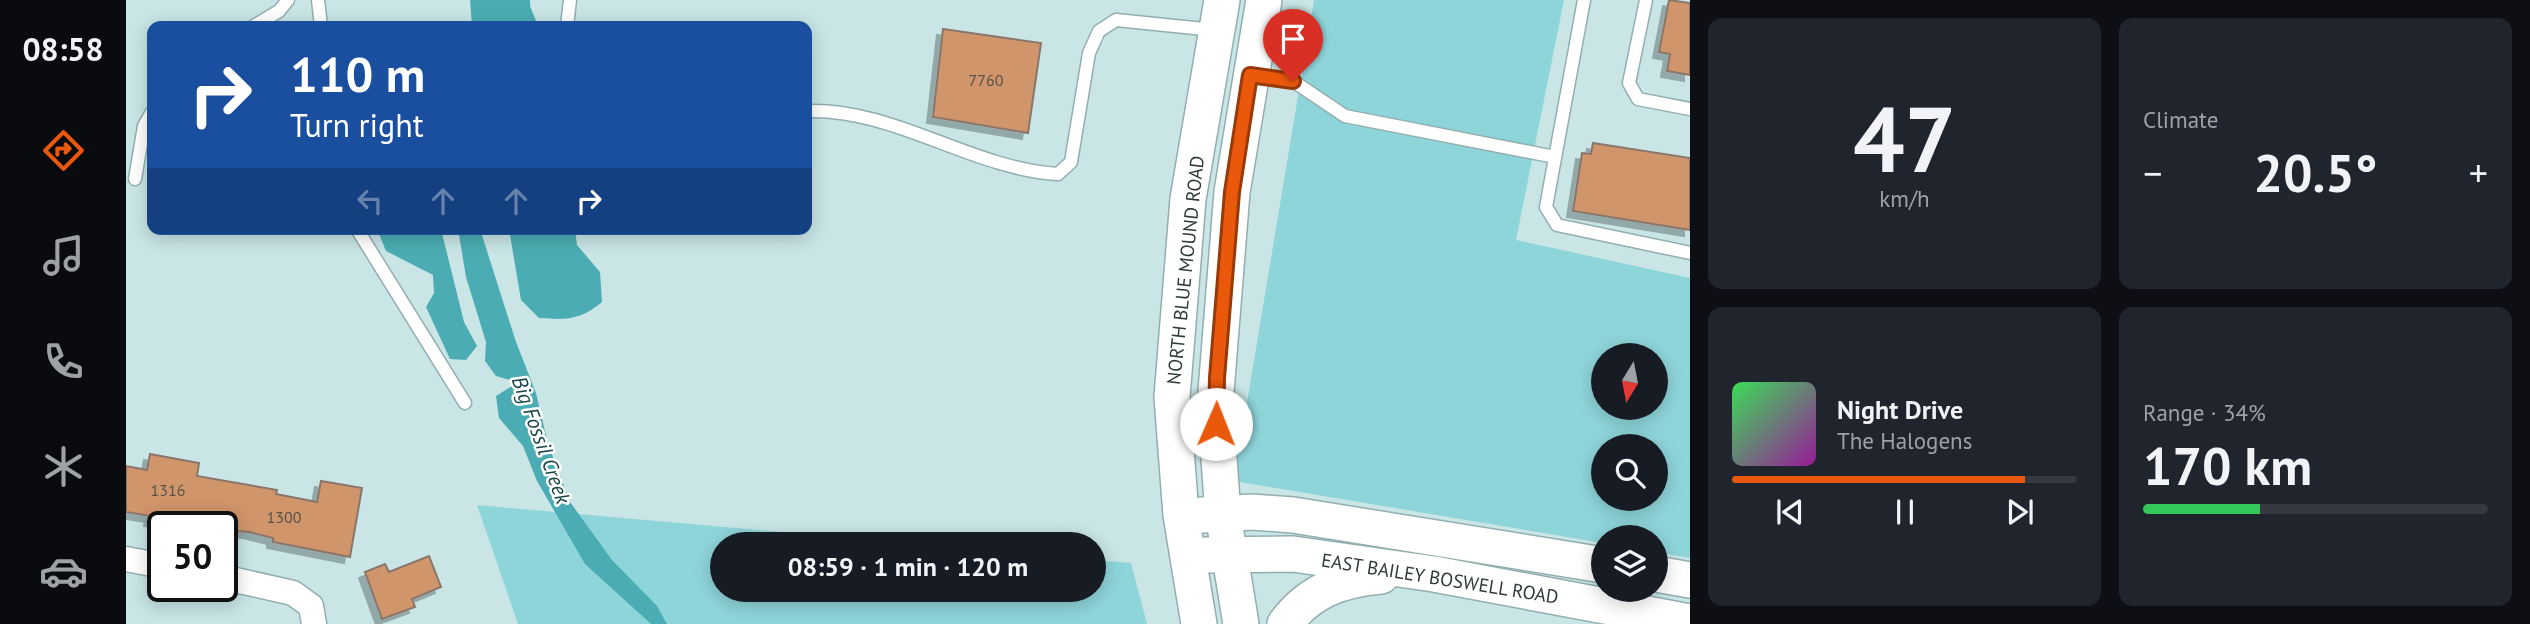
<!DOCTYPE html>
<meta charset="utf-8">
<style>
body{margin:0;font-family:"PT Sans",sans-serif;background:#20242c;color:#f1f3f6;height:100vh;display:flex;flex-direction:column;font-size:26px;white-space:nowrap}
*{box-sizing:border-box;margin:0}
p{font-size:23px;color:#9ea1a6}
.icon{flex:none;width:38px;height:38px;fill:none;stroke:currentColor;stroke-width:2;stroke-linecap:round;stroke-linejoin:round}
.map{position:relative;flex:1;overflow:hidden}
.drawer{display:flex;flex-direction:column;gap:18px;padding:18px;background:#0d0f14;width:840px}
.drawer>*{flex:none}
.hud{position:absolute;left:21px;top:21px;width:665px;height:214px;border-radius:14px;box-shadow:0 4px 18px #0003;background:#1a4fa0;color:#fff;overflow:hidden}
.needle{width:46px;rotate:190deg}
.tools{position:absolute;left:1465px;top:343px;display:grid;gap:14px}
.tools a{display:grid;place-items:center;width:77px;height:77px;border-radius:50%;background:#171b24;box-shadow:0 4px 18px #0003;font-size:35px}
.speed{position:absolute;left:21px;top:511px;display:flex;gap:14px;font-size:35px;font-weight:700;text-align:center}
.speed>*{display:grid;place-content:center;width:91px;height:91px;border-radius:50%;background:#171b24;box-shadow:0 4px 18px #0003;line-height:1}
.speed .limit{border:4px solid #111;border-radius:10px;background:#fff;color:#111}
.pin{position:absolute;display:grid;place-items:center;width:60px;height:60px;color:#fff;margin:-72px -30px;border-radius:50% 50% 50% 0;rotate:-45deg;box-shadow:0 0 7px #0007}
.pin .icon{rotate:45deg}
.me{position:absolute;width:77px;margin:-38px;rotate:1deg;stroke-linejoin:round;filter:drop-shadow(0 0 5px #0008)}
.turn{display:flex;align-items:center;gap:24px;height:147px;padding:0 28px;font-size:32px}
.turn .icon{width:91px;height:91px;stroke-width:2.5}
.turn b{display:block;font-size:49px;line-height:60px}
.lanes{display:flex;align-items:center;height:66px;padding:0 28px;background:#0003;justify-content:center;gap:35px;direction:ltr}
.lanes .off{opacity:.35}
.big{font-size:52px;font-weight:800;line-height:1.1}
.drawer .widget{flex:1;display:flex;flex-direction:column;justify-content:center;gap:10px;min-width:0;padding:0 24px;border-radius:14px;background:#20242c}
.drawer .dial{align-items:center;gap:0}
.dial b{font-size:91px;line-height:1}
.song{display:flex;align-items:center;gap:21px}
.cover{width:84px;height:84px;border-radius:10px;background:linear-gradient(135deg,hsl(130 70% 55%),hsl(300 70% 35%))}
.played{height:7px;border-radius:4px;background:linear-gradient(90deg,#ea580c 85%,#363941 85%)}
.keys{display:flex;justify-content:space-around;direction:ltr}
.heat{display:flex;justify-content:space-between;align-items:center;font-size:38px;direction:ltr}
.charge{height:10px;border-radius:5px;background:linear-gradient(90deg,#34c759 34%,#363941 0)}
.drawer .tiles{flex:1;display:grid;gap:18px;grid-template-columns:repeat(2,1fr)}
.trip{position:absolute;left:584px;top:532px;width:396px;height:70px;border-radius:35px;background:#171b24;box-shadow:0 4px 18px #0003;font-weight:800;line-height:70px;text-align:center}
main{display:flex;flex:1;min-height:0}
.menu{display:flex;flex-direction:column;width:126px;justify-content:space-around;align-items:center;background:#090b0e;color:#9ea1a6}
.menu .icon{width:49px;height:49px}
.menu .active{color:#ea580c}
.menu b{font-size:32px;color:#f1f3f6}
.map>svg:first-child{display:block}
.green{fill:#8ed5da;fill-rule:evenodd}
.water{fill:#4badb3}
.building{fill:#d1956c;stroke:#89766b;stroke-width:2;filter:url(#shadow)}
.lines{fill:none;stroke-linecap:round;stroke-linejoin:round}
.service-casing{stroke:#93aeaf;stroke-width:15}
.minor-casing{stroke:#93aeaf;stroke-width:27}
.secondary-casing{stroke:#93aeaf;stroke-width:38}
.service{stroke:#fff;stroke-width:12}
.minor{stroke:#fff;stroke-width:24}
.secondary{stroke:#fff;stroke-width:35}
.route-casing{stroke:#983908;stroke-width:18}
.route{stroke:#ea580c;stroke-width:12}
.labels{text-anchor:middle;stroke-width:5;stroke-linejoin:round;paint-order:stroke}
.number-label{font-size:16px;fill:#585147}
.street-label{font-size:19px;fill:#2f3a3b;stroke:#fff}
.water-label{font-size:21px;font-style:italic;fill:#184548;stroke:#fff}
</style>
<main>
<nav class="menu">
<b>08:58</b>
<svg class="icon active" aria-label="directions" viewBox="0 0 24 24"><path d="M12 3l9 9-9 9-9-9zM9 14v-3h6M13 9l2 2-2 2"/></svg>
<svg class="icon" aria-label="music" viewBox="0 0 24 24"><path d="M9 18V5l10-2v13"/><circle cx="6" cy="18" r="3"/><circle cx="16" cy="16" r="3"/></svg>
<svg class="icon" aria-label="phone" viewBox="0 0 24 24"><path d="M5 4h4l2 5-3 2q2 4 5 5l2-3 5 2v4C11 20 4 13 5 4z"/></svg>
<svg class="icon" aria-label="climate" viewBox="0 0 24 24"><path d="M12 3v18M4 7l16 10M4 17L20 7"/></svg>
<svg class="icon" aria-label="car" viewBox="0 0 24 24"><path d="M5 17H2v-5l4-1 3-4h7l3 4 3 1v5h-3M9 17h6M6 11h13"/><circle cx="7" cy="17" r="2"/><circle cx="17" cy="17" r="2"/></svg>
</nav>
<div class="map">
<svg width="1564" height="624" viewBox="0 0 1564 624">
<defs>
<filter id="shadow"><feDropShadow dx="-6" dy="6" stdDeviation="0" flood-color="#0004"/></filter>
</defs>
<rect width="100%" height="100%" fill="#c9e5e6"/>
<g class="green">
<path d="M1188,0H1438L1390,240L1564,278V558L1530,552V537H1477V543L1108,481ZM1477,355H1530V408H1477ZM1477,446H1530V499H1477Z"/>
<path d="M351,505L790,544H597V590H968V560L1005,563L1021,624H392Z"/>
</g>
<g class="water">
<path d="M344,0H404V6L412,26H346Z"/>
<path d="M251,229H315L338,322L351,346L340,360L324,359L300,307L308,293L307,275L260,251Z"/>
<path d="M332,229H354L390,342L410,393L422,444L444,502L486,560L531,606L541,624H525L459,564L411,481L397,446L373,418L370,396L386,386L384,380L370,376L359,361L360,342L340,277Z"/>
<path d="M383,229H449L451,245L474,272L476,302C455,320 440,320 413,318L395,300Z"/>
</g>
<g class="building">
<path d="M1543,0L1564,3V75L1541,71L1544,54L1533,52Z"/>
<path d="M817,29L915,43L902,133L807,117Z"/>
<path d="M1467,143L1564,158V230L1447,211L1456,153L1465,154Z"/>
<path d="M24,454L73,463L71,476L151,490L150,494L191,502L195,481L236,488L224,557L147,542V538L123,532L96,530V527H65L24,520L25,516L0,512V466L21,470Z"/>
<path d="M303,556L315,587L286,599L289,607L256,619L239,572L259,564L263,572Z"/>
</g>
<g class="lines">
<defs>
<g id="service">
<path d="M192,0L195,26"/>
<path d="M1458,0L1420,207L1431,225L1564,253"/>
<path d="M1520,0L1503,83L1512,99L1564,109"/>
<path d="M128,26L153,11L162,0"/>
<path d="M441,26L444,0"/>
<path d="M1126,75L1167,81L1219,116L1429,157"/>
<path d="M681,111C768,108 846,169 932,174L945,162L963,53L973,31L990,20L1088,30"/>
<path d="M9,179L18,126L26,112"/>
<path d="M231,229L339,403"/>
</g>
<g id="minor">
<path d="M0,559L37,566"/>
<path d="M96,577L167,593L185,606L188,624"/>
</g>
<g id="secondary">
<path d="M1076,515L1126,512L1167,515L1477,565"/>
<path d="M1080,555L1167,554L1308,574L1564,622"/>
<path d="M1530,574L1564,580"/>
<path d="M1073,624L1055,515L1046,397L1062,199L1096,0"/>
<path d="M1115,624L1097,514L1089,404L1106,192L1138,0"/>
<path d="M1159,624C1183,591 1216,579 1255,576"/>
</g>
</defs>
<use href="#service" class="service-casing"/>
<use href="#minor" class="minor-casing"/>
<use href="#secondary" class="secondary-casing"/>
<use href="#service" class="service"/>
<use href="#minor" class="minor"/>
<use href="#secondary" class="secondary"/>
</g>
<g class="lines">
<defs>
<path id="route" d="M1090,424L1091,378L1106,192L1124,75L1167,81"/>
</defs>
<use href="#route" class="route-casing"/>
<use href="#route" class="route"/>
</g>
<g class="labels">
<g class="number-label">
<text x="860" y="86">7760</text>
<text x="42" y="496">1316</text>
<text x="158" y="523">1300</text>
</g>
<g class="street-label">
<text transform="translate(1059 270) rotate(-84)" y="7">NORTH BLUE MOUND ROAD</text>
<text transform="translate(1314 578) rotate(9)" y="7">EAST BAILEY BOSWELL ROAD</text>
</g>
<g class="water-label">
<text transform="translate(415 440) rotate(70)" y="7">Big Fossil Creek</text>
</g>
</g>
</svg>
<div class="tools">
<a><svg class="needle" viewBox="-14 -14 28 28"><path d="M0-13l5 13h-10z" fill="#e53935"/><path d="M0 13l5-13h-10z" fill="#9ea1a6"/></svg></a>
<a><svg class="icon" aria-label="search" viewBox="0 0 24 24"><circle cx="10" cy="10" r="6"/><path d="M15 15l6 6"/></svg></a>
<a><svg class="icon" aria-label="layers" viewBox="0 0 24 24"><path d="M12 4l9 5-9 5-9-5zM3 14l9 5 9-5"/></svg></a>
</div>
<div class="speed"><div class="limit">50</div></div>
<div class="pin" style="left:1167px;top:81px;background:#d93025"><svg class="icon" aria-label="arrive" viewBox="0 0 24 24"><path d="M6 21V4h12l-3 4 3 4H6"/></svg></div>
<svg class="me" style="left:1090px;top:424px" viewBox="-20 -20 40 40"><circle r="19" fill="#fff"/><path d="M0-13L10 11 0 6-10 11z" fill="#ea580c"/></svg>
<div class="trip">08:59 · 1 min · 120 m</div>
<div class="hud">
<div class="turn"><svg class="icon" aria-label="right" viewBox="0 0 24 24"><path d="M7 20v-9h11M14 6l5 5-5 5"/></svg><div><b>110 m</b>Turn right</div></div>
<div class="lanes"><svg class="icon off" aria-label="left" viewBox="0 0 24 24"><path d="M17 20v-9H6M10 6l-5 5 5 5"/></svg><svg class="icon off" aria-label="ahead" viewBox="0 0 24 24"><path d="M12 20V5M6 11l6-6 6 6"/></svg><svg class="icon off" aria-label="ahead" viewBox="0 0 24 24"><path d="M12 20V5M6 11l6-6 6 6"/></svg><svg class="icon" aria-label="right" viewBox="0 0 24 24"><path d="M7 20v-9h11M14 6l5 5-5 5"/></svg></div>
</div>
</div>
<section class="drawer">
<div class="tiles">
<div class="widget dial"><b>47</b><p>km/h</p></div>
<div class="widget"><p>Climate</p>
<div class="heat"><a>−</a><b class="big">20.5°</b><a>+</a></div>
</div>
<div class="widget">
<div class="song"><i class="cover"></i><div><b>Night Drive</b><p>The Halogens</p></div></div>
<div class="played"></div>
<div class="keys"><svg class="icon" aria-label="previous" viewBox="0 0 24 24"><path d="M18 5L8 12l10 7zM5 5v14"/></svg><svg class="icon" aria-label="pause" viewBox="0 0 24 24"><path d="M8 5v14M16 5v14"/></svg><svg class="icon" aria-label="next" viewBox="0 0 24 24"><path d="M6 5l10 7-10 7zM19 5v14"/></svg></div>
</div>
<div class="widget"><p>Range · 34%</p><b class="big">170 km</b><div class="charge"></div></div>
</div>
</section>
</main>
